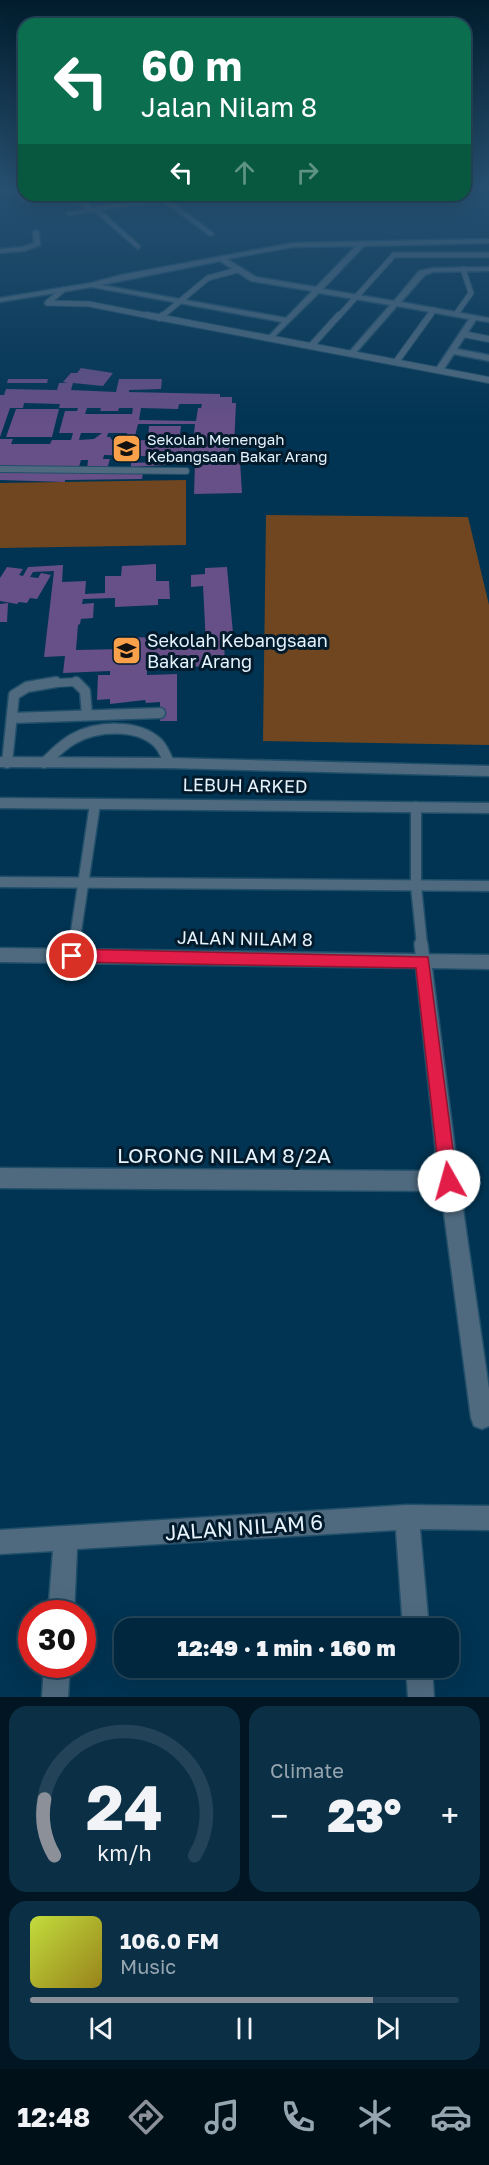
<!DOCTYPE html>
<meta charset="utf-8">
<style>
body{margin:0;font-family:"Golos Text",sans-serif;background:#0b2f45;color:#f1f3f6;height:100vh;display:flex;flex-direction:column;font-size:22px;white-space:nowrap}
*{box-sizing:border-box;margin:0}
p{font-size:20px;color:#96a5b0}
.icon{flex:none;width:33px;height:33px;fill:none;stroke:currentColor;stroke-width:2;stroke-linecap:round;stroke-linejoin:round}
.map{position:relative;height:1697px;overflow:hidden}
.drawer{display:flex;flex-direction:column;gap:9px;padding:9px;background:#011522;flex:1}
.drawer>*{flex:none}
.top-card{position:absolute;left:18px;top:18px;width:453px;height:183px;border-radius:18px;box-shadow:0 6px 24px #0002,0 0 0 2px #234458;background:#0b6e4f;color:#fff;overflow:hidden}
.speed{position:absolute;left:18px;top:1600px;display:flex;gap:12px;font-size:30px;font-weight:700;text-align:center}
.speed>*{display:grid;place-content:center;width:78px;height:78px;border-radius:50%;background:#01273e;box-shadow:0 6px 24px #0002,0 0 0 2px #234458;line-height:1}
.speed .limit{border:9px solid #d22;background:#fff;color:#111}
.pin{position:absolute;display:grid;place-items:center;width:51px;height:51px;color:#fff;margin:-26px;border:3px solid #fff;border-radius:50%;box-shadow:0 2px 6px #0007}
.me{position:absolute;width:66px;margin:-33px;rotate:353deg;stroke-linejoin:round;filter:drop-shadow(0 0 4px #0008)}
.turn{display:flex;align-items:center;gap:21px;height:126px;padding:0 24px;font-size:27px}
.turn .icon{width:78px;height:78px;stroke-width:2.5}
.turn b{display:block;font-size:42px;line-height:51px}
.lanes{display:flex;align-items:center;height:57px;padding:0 24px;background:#0003;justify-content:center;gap:30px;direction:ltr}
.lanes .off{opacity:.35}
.big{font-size:45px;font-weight:800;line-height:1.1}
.drawer .card{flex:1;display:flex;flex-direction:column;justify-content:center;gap:9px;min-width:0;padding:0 21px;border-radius:18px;background:#0b2f45}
.drawer .dial{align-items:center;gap:0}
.dial svg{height:156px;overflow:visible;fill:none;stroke:#234458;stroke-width:7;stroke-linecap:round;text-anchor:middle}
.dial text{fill:#f1f3f6;stroke:none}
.song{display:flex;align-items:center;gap:18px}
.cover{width:72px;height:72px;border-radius:9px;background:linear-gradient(135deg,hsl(70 70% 55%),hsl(50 70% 35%))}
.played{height:6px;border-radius:3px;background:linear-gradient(90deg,#8c9099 80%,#234458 80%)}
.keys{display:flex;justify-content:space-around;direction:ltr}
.heat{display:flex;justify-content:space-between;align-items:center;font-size:33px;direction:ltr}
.drawer .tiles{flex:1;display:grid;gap:9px;grid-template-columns:1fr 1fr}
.card:last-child{grid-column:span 2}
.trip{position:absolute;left:114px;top:1618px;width:345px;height:60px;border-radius:18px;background:#01273e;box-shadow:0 6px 24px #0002,0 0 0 2px #234458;font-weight:800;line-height:60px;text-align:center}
.dock{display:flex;height:96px;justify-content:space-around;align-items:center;background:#001019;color:#96a5b0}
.dock .icon{width:42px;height:42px}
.dock .active{color:#8c9099}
.dock b{font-size:27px;color:#f1f3f6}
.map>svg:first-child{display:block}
.green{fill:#6f461f}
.building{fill:#674f87;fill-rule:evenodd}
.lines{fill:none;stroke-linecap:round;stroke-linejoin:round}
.lane-far4-casing{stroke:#214f6a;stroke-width:7}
.lane-far3-casing{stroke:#214f6a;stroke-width:8}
.lane-far2-casing{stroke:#214f6a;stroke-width:10}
.lane-far1-casing{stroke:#214f6a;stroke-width:13}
.lane-casing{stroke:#214f6a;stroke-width:16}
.street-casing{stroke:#214f6a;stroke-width:3}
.lane-far4{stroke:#4f6a7f;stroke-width:5}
.lane-far3{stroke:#4f6a7f;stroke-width:6}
.lane-far2{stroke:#4f6a7f;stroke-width:8}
.lane-far1{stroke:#4f6a7f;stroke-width:10}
.lane{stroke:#4f6a7f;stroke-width:13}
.street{fill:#4f6a7f;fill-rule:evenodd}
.route{fill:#e11d48;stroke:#92132f;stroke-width:1.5}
.labels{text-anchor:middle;stroke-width:6;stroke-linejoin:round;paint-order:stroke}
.far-poi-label{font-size:15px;fill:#e6f2fc;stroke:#021b2c;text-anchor:start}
.poi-label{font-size:18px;fill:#e6f2fc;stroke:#021b2c;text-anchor:start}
.street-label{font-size:18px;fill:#e6f2fc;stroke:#021b2c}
.near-street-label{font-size:21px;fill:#e6f2fc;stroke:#021b2c}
</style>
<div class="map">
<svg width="489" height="1697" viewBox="0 0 489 1697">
<rect width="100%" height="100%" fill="#013452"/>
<g class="green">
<path d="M186,480V545L0,548V483Z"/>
<path d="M266,515L468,517L489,605V745L263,741Z"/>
</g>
<g class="building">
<path d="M81,368L113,373L103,386L73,383L71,390L116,392L119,379H162L161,389L129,390V392L220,394V397H232V403H236L234,448H229L228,456H217L216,458L104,455L103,459H110L107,469H87L88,460H81L79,467H0V439H13L11,444H50L52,440H71L73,433H59L65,411H77L78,408H59L60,404L24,403L23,408H10L0,437V395H4L6,389L57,390L59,383H68L63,382L71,373H77ZM179,404H202L201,408H198L196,421L139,420L141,408L178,409ZM87,408H101L100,411H118L119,408H133L132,414H85ZM138,424H195L193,441H197V446L173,445V441L134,440ZM81,433H102L94,439L79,440ZM108,433H127L126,440H112L110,437H107Z"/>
<path d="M8,379H48L47,383H7Z"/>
<path d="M16,409H59L52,437H6Z"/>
<path d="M149,426H181L180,434H188V437H148Z"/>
<path d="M216,461H240L242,493L194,494L195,463Z"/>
<path d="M156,462L166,463V465L131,467V463Z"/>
<path d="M0,473H143L142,479L65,480V482L0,480Z"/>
<path d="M156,564V581H169L170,599H158V605L115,607V598L83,599L82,604L94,603L93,618L81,619L80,624L78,625L76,650L123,649V645H119V638L154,637V645H150V647L206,645L203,586L191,587V575L205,574V568L227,567L234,644H224L225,662H216L217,666L147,668V675L177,674V721H160V702L146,703L145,700L110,704V699L97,700L98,675H110V671L63,673L65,656L44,657L54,571L33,572L30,577L38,578L41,573L51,575L37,599L30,598L27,603L19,602L17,604L0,601V578L7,567L23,569L19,575L23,576L28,567L63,565L62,582L86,581L85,594L105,593V576H121L122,566Z"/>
<path d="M8,603L7,622H0V604Z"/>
</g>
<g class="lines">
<defs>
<g id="lane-far4">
<path d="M74,195L91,210"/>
<path d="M63,290L47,303L89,304L155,317"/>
<path d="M456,314L471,293L463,269"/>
<path d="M161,317L208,278L238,270"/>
<path d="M338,317L394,255H489"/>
<path d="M429,317L434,310"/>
</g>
<g id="lane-far3">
<path d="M147,315L489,380"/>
<path d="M159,318L163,315"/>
<path d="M463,334L489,339"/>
<path d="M311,346L339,315"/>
<path d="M396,362L430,315"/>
<path d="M0,469L186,471"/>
</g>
<path id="lane-far2" d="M38,684L75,682L79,684"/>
<g id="lane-far1">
<path d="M76,682L85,691L87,715"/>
<path d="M12,718L160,713"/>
<path d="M7,763L14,695L27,687L56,682"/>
<path d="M44,763C53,755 62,745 73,739C96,726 137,723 158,743C163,748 166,756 169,763"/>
<path d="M416,807V886L422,945"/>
<path d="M0,882L489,886"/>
<path d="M74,945L95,804"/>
</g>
<g id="lane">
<path d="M421,944L423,961"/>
<path d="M72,956L74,944"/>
</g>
<g id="street">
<path d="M0,189L21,191L25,201L20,202L16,194L0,193Z"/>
<path d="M167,195H174L169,200L213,233V235H209L163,201L100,210L140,246L138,249L94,211L69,215L66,213Z"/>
<path d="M36,230L39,232L40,245L24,251L0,253V249L23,247L34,243L33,232Z"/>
<path d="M489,239V243L364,246L323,289L394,301L419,271L433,268L489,267V271L433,272L425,275L401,302L489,318V322L476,320L457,349L489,355V361L454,354L442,372L439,373L435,370L469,319L397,306L353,356L350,355V351L390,305L319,293L271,340L267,338L282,322L92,287L0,302V298L91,283L121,275L293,243ZM356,246L316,287L256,277L227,259L293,247ZM220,261L251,281L312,291L286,318L101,285Z"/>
<path d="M0,757L169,758L489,766V776L169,768L0,767Z"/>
<path d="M0,798L489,803V813L0,808Z"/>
<path d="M0,948L489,955V969L432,968L459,1181L489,1389V1426L482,1429L474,1426L471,1418L441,1191L0,1188V1168L438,1171L416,968L0,962Z"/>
<path d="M407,1505L489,1506V1530L420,1529L429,1629H403L396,1530L77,1549L74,1614H48L53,1551L0,1554V1530Z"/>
<path d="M44,1665H70L68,1697H42Z"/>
<path d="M406,1668H432L434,1697H408Z"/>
</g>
</defs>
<use href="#lane-far4" class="lane-far4-casing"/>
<use href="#lane-far3" class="lane-far3-casing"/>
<use href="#lane-far2" class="lane-far2-casing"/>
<use href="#lane-far1" class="lane-far1-casing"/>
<use href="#lane" class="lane-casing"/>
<use href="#street" class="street-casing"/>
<use href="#lane-far4" class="lane-far4"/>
<use href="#lane-far3" class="lane-far3"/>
<use href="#lane-far2" class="lane-far2"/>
<use href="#lane-far1" class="lane-far1"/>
<use href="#lane" class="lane"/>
<use href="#street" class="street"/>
</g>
<linearGradient id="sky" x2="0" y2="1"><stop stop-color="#011d2d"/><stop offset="0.44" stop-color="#275071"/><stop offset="1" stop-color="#275071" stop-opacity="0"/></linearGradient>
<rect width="489" height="426" fill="url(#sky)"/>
<path class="route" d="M72,949L428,957L457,1181L455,1187L449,1190L442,1187L440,1181L416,968L72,962L67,960L65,956L67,951Z"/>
<defs>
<symbol id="school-square" viewBox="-11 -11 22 22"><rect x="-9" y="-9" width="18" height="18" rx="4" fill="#f8a14a" stroke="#021b2c"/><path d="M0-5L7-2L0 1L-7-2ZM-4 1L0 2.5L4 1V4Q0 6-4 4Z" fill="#111"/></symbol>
</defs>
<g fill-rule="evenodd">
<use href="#school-square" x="110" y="432" width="33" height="33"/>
<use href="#school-square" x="110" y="634" width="33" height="33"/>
</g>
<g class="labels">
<g class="far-poi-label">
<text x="147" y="445">Sekolah Menengah<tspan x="147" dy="17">Kebangsaan Bakar Arang</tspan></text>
</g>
<g class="poi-label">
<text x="147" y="647">Sekolah Kebangsaan<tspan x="147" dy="21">Bakar Arang</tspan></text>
</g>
<g class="street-label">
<text transform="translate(245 786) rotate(1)" y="6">LEBUH ARKED</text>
<text transform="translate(245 939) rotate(1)" y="6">JALAN NILAM 8</text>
</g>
<g class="near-street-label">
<text x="224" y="1163">LORONG NILAM 8/2A</text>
<text transform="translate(244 1528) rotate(-4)" y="7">JALAN NILAM 6</text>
</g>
</g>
</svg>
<div class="speed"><div class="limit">30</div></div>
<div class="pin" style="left:72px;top:956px;background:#d93025"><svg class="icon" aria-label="arrive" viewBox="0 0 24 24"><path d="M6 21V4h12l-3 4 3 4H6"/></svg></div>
<svg class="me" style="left:449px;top:1181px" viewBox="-20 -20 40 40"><circle r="19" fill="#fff"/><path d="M0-13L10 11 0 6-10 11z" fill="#e11d48"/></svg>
<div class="trip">12:49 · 1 min · 160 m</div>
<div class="top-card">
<div class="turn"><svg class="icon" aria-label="left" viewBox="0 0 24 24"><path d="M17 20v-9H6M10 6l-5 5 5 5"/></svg><div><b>60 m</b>Jalan Nilam 8</div></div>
<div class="lanes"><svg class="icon" aria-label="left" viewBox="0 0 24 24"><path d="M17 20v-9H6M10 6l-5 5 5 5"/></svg><svg class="icon off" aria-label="ahead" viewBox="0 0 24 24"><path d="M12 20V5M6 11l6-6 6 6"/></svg><svg class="icon off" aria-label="right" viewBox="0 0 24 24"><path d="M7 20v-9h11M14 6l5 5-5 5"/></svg></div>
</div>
</div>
<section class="drawer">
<div class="tiles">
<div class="card dial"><svg viewBox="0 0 100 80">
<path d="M14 69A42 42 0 1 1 86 69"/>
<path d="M14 69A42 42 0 0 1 9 40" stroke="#8c9099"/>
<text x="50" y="56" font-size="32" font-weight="700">24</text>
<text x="50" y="72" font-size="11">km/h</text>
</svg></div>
<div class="card"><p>Climate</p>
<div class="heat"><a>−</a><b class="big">23°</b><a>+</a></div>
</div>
<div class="card">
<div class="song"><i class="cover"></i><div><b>106.0 FM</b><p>Music</p></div></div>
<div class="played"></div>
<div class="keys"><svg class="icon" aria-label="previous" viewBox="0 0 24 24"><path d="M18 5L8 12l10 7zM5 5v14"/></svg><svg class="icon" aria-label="pause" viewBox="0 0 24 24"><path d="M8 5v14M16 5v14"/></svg><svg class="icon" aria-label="next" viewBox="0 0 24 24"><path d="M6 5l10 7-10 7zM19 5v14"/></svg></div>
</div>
</div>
</section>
<nav class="dock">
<b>12:48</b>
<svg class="icon active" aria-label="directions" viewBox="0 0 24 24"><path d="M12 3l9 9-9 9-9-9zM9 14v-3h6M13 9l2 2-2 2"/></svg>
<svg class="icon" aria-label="music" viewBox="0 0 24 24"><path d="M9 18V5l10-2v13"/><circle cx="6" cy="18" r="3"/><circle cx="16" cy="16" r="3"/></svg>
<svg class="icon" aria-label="phone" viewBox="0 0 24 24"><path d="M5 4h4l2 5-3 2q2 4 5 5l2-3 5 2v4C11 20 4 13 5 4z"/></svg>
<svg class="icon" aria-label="climate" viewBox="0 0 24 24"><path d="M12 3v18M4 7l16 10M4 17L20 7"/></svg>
<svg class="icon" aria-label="car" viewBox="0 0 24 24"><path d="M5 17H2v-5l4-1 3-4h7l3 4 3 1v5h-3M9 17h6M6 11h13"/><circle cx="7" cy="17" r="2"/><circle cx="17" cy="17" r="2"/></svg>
</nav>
